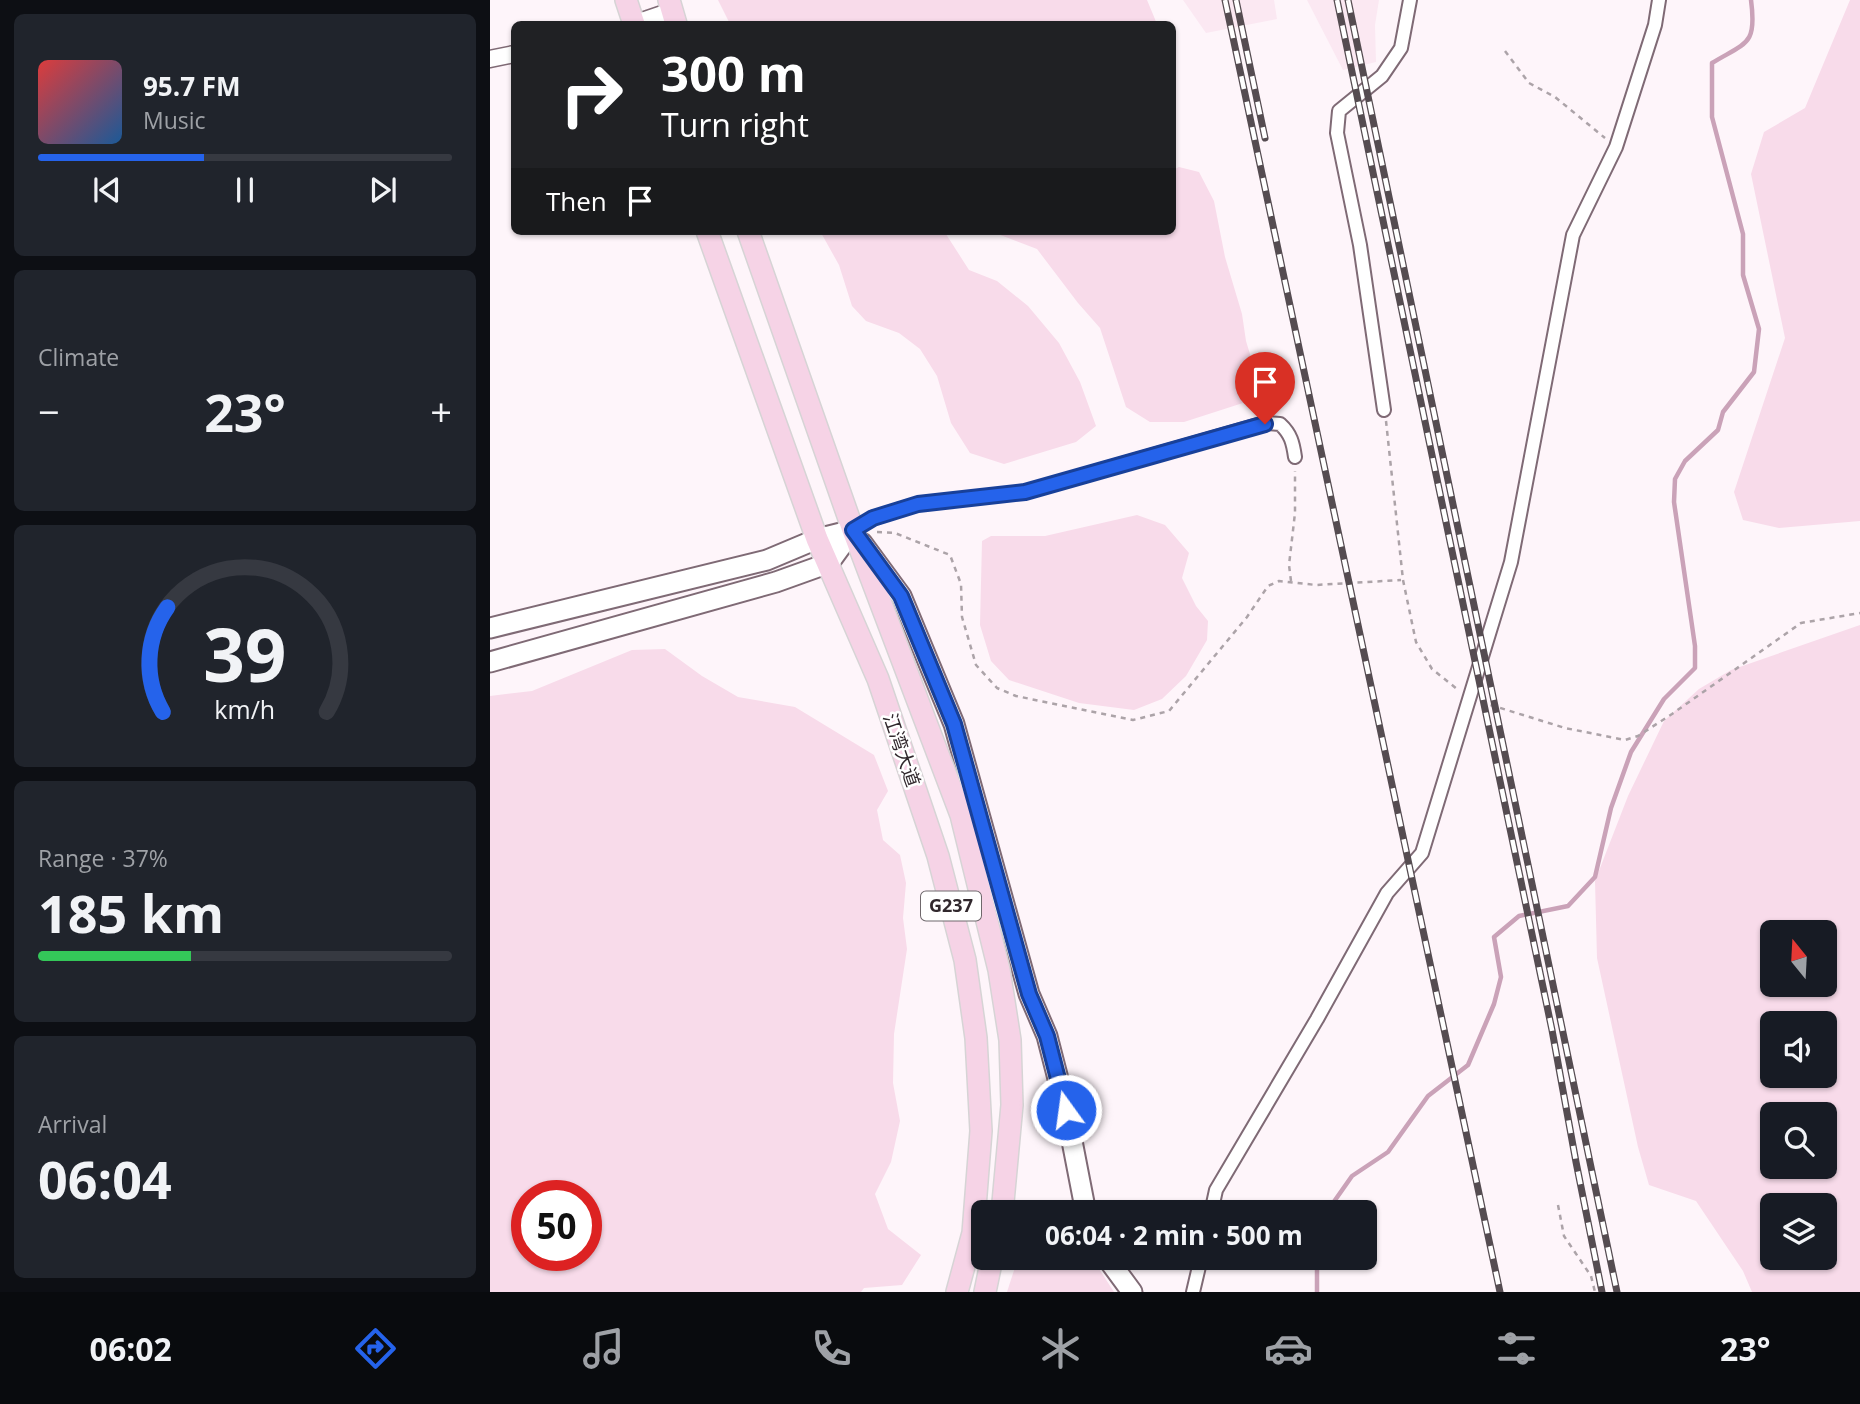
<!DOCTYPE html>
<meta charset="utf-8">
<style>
body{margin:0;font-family:"Open Sans","Noto Sans SC",sans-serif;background:#20242c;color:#f1f3f6;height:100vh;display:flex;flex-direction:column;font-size:26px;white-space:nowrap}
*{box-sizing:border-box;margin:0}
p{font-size:23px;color:#9ea1a6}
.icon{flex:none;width:38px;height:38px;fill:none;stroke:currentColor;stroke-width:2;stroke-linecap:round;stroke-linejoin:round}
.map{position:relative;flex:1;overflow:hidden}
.details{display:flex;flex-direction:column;gap:14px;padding:14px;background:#0d0f14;width:490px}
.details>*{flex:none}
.hud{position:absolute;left:21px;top:21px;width:665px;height:214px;border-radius:10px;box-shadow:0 2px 5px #0004;background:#202124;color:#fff;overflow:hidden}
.needle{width:46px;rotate:342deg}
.fabs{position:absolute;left:1270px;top:920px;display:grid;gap:14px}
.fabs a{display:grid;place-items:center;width:77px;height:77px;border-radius:10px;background:#171b24;box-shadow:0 2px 5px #0004;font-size:35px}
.speed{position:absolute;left:21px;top:1180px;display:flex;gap:14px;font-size:35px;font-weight:700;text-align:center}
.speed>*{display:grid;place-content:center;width:91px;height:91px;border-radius:50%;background:#171b24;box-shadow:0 2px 5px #0004;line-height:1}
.speed .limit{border:10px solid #d22;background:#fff;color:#111}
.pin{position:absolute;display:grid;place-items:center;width:60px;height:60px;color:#fff;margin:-72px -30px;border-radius:50% 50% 50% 0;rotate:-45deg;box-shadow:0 0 7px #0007}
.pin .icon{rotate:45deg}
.me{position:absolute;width:77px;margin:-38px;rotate:346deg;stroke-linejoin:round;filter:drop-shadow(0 0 5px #0008)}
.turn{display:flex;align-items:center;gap:24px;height:147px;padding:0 35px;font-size:32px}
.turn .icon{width:91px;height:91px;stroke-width:2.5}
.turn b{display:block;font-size:49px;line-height:60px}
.then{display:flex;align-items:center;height:66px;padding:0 35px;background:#0003;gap:14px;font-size:26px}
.big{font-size:52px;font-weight:700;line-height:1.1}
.details .widget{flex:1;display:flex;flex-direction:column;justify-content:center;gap:10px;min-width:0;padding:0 24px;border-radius:10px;background:#20242c}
.details .dial{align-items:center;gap:0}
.dial svg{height:182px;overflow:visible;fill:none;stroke:#363941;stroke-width:7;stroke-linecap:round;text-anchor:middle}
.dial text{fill:#f1f3f6;stroke:none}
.song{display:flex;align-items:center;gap:21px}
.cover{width:84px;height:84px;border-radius:10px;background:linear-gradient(135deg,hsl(0 70% 55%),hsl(210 70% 35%))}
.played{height:7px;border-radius:4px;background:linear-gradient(90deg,#2563eb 40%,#363941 40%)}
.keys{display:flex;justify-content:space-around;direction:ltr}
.heat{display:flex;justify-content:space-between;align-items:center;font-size:38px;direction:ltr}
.charge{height:10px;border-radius:5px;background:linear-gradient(90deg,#34c759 37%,#363941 0)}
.trip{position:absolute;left:481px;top:1200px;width:406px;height:70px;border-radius:10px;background:#171b24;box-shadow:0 2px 5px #0004;font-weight:700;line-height:70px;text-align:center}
.tab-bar{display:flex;height:112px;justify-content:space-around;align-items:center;background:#090b0e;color:#9ea1a6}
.tab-bar .icon{width:49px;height:49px}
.tab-bar .on{color:#2563eb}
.tab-bar b{font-size:32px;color:#f1f3f6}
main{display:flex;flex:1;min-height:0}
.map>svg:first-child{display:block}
.built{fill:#fbe8f2}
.green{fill:#f8dbea;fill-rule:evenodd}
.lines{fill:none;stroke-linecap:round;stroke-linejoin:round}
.stream{stroke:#caa2b8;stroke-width:4.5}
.minor-casing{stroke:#7f6a75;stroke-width:16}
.tertiary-casing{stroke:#7f6a75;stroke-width:19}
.secondary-casing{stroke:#7f6a75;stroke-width:23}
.trunk-casing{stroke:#d6d4d5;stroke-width:24}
.path{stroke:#aca3a8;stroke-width:2.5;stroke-dasharray:5 5;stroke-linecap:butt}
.minor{stroke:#fff;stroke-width:12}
.tertiary{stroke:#fff;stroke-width:16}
.secondary{stroke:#fff;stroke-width:19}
.trunk{stroke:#f6d3e6;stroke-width:21}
.rail-casing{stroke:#554c51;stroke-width:7}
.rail{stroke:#fff;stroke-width:4.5;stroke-dasharray:13;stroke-linecap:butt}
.route-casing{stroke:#184099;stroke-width:18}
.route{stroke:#2563eb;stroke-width:12}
.labels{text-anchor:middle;stroke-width:5;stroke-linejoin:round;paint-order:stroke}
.shield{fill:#fff;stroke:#6f686c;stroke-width:2}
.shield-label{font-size:18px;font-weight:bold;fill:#31282d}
.street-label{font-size:19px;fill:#31282d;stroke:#fff}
</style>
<main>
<section class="details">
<div class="widget">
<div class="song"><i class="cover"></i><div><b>95.7 FM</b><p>Music</p></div></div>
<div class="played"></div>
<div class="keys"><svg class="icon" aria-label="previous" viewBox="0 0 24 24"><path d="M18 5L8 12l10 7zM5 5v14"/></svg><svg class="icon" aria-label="pause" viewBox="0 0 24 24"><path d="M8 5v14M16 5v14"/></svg><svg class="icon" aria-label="next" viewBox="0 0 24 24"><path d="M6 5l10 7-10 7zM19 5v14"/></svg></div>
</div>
<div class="widget"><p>Climate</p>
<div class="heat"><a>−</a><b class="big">23°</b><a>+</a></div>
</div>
<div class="widget dial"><svg viewBox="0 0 100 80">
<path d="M14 69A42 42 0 1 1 86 69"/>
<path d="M14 69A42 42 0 0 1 16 23" stroke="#2563eb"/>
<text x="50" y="56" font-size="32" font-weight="700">39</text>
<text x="50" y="72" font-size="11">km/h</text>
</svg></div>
<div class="widget"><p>Range · 37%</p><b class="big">185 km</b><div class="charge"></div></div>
<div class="widget"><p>Arrival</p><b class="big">06:04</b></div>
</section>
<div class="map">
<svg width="1370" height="1292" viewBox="0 0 1370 1292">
<rect width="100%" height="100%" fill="#fef5fa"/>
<g class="built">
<path d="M693,0H784L787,19L716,33Z"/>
<path d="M817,0H889L885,25L886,62L853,70Z"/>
</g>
<g class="green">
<path d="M228,0H657L667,24H240Z"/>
<path d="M1360,0H1370V521L1289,528L1253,520L1244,492L1295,338L1261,174L1274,132L1315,108Z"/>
<path d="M689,167L709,172L724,201L735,257L752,314L756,341L763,364L756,402L694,422H660L636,407L610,328L588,303L547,249L500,231H682L683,170Z"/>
<path d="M330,231H454L479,270L507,281L538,306L569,343L590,382L606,426L586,442L514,464L480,453L461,423L447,376L430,349L409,333L376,321L362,306L349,265Z"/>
<path d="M647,515L675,525L699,553L692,578L706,606L718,621L717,640L696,676L672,699L644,710L589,703L519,680L501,661L490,625L492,541L501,536H555Z"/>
<path d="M1370,625V1292H1262L1253,1271L1206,1201L1159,1185L1148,1147L1107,958L1105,881L1138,796L1174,721L1209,689L1241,670ZM1283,933H1335V985H1283ZM1283,1024H1335V1076H1283ZM1283,1115H1335V1167H1283ZM1283,1206H1335V1258H1283Z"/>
<path d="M175,649L212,676L248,697L305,707L384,755L398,791L387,810L393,840L410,855L416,883L413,918L417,949L404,1034L403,1083L410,1121L401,1162L385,1194L398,1229L431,1255L412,1285L374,1288L371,1292H0V696L42,691L142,650ZM96,1195V1255H37V1195Z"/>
<path d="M528,1258H602L624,1292H517Z"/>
</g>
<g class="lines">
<g class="stream">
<path d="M836,1213L862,1176L898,1152L938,1096L978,1065L1004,1004L1011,977L1004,937L1029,916L1078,906L1105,877L1121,808L1141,752L1174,699L1205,668V646L1184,502L1185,479L1195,461L1228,430L1233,412L1264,372L1269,329L1253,275V234L1222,117V63C1257,42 1267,45 1261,0"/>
<path d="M827,1258V1292"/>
</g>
<defs>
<g id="minor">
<path d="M894,410L870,245L847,133L849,111L892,76L911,48L920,0"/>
<path d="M363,530L383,518L428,504L535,492L775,423L790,424C801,434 803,443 805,457"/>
<path d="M721,1213L726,1190L827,1019L897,893L932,853L1021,562L1083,235L1126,147L1165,25L1169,0"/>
<path d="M703,1292L711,1258"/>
</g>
<g id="tertiary">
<path d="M143,24L181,11"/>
<path d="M0,59L24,54"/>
</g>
<g id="secondary">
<path d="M372,543L411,596L464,724L539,994L557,1036L576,1110L596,1213"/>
<path d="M0,628L277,560L327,539L363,530"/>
<path d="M0,662L286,582L339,563L363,530"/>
<path d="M617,1258L642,1292"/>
</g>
<g id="trunk">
<path d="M136,0L144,24"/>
<path d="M179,0L186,24"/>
<path d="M217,231L327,539L388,679L448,856L475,960L486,1038L491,1131L483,1233L467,1292"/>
<path d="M258,231L363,530L471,815L509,970L520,1040L522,1105L512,1213"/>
<path d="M495,1292L502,1258"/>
</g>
</defs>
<use href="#minor" class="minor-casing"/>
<use href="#tertiary" class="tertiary-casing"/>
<use href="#secondary" class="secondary-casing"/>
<use href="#trunk" class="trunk-casing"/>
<g class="path">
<path d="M1015,51L1039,83L1065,97L1115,138"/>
<path d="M896,421L913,580L926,642L942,669L967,689"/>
<path d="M387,532L405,533L460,555L471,584L472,617L486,665L507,688L526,696L643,720L679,711L757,617L778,586L789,581L826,585L911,580"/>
<path d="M801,581L799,565L805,513V471"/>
<path d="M991,702L1075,728L1135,740L1148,736L1182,714L1311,623L1370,613"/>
<path d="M1068,1205L1074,1236L1101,1276L1105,1292"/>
</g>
<use href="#minor" class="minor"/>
<use href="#tertiary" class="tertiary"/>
<use href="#secondary" class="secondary"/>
<use href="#trunk" class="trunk"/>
<defs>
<g id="rail">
<path d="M735,0L1010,1292"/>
<path d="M746,0L775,138"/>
<path d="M847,0L1062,1030L1086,1162L1112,1292"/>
<path d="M858,0L1127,1292"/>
</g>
</defs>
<use href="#rail" class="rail-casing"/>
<use href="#rail" class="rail"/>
</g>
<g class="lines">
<defs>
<path id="route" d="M576,1110L557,1036L539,994L464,724L411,596L363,530L383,518L428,504L535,492L775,424"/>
</defs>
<use href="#route" class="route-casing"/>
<use href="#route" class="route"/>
</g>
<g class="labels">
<rect class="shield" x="431" y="891.5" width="60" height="29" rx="5"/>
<g class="shield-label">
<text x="461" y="912">G237</text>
</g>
<g class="street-label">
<text transform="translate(412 750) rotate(71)" y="7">江湾大道</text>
</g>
</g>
</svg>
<div class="fabs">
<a><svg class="needle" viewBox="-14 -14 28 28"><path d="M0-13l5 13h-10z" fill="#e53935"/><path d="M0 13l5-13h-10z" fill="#9ea1a6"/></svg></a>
<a><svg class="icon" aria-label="sound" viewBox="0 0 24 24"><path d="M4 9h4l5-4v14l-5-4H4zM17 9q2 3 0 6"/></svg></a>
<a><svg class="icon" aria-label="search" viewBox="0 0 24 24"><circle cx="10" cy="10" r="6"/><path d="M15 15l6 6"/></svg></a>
<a><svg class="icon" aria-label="layers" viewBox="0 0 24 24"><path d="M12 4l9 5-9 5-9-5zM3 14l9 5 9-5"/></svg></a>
</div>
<div class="speed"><div class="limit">50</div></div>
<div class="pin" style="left:775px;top:424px;background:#d93025"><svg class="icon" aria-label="arrive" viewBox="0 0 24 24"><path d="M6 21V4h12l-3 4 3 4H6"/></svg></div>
<svg class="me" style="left:576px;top:1110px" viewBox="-20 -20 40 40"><circle r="17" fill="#2563eb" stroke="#fff" stroke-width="3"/><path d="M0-11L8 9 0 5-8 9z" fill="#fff"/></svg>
<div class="trip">06:04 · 2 min · 500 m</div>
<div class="hud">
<div class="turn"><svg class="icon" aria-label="right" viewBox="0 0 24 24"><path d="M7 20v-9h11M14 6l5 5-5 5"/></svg><div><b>300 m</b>Turn right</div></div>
<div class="then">Then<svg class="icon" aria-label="arrive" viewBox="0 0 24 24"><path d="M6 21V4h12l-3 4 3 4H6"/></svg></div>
</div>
</div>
</main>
<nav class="tab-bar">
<b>06:02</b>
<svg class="icon on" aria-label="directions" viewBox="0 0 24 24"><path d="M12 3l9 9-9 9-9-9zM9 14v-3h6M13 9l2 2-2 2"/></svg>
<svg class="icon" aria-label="music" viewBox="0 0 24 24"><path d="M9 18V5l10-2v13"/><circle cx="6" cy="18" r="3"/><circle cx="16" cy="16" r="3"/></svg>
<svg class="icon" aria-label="phone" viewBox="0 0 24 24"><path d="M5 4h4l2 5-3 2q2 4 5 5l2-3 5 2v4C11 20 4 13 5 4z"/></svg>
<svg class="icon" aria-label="climate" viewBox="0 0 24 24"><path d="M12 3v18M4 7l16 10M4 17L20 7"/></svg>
<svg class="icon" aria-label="car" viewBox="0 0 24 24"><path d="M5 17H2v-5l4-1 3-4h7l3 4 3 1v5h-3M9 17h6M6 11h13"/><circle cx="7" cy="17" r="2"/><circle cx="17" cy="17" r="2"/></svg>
<svg class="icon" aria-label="filters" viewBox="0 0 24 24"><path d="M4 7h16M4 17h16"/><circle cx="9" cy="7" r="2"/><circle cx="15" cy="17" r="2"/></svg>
<b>23°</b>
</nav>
